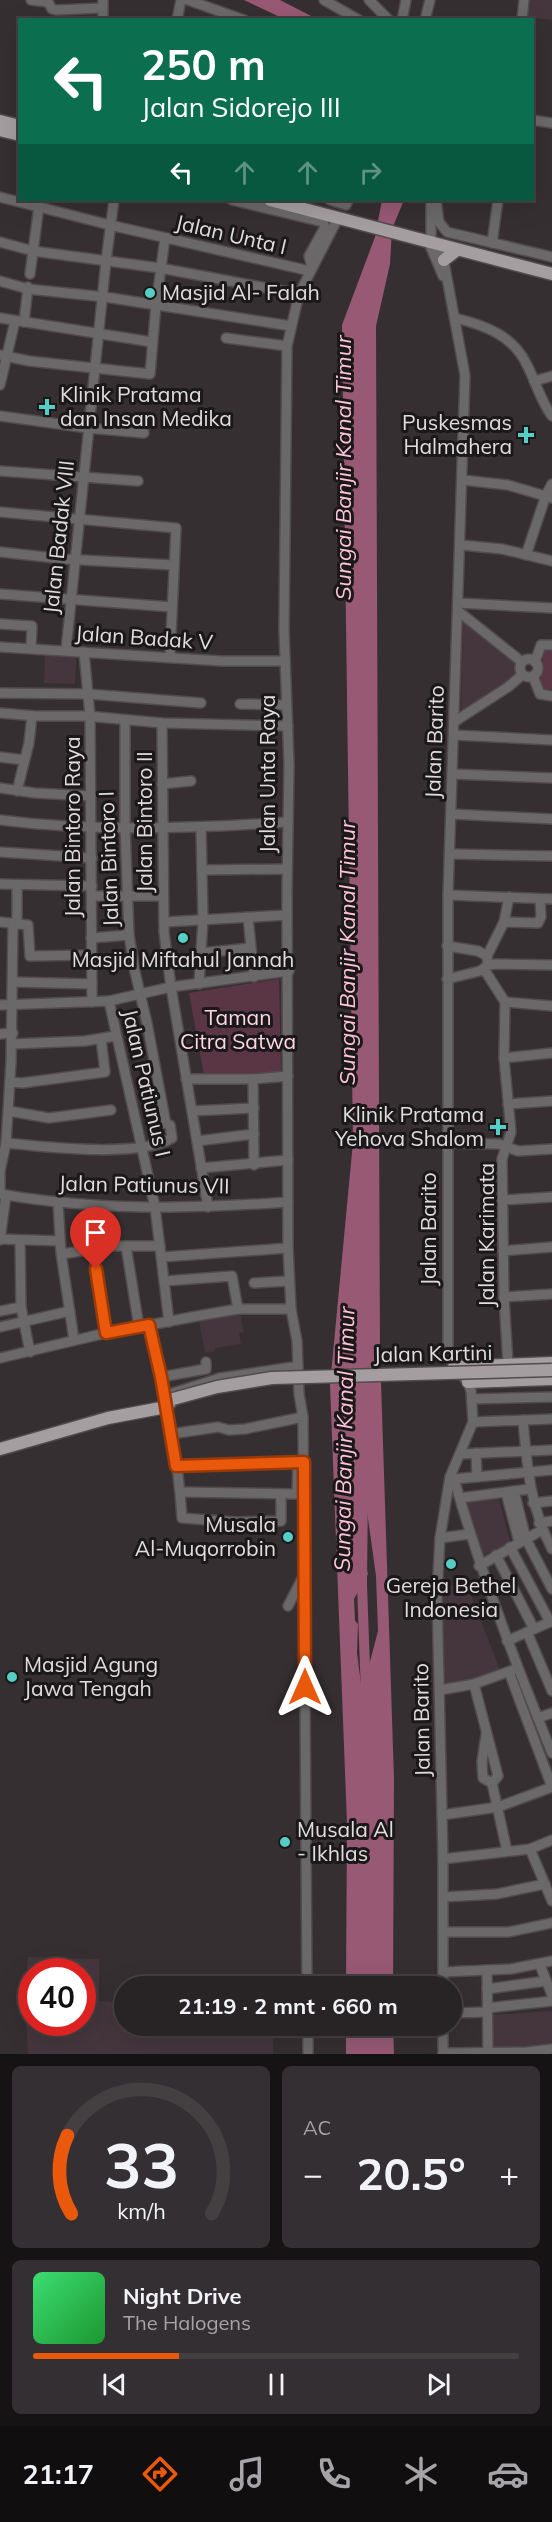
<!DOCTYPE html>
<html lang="id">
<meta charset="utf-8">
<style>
body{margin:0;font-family:Mulish,sans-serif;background:#342f32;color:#f1f3f6;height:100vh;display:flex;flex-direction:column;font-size:22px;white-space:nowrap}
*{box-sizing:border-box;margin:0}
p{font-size:20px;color:#a5a4a7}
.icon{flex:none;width:33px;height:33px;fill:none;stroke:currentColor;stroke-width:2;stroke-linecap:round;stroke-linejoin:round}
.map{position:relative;height:2054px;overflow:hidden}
.panel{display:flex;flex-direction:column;gap:12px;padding:12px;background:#161314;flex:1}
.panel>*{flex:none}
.banner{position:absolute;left:18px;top:18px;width:516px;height:183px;border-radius:0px;box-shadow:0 6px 24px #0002,0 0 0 2px #444042;background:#0b6e4f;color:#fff;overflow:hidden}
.speed{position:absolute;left:18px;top:1958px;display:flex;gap:12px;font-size:30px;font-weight:700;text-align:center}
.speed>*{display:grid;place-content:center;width:78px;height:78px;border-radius:50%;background:#282325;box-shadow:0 6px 24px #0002,0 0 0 2px #444042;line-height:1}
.speed .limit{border:9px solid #d22;background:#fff;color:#111}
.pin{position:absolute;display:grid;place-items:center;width:51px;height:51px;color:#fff;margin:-62px -26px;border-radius:50% 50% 50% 0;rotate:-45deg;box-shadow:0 0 6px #0007}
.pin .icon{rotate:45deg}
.me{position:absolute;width:66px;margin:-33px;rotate:0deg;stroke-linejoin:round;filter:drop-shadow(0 0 4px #0008)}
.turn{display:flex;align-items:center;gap:21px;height:126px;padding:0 24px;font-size:27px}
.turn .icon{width:78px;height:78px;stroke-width:2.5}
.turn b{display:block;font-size:42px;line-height:51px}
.lanes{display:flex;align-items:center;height:57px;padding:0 24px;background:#0003;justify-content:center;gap:30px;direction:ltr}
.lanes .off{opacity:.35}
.big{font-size:45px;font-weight:700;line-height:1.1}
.panel .card{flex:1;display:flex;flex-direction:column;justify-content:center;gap:9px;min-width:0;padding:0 21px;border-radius:9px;background:#342f32}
.panel .dial{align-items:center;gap:0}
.dial svg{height:156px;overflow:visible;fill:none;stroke:#444042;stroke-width:7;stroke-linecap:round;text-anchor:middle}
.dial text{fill:#f1f3f6;stroke:none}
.song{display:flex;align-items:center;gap:18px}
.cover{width:72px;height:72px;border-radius:9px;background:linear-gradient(135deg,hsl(140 70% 55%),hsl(130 70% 35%))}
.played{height:6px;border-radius:3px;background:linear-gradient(90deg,#ea580c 30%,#444042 30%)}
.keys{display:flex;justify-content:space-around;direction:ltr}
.heat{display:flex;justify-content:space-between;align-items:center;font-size:33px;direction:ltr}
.panel .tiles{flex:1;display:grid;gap:12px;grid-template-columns:1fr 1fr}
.card:last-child{grid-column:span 2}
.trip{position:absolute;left:114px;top:1976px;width:348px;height:60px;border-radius:30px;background:#282325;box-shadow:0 6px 24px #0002,0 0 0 2px #444042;font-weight:700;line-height:60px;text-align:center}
.dock{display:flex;height:96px;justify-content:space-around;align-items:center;background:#100e0f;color:#a5a4a7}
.dock .icon{width:42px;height:42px}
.dock .current{color:#ea580c}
.dock b{font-size:27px;color:#f1f3f6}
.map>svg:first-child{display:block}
.built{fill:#44363c;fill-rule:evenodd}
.green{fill:#5a3645}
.water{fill:#985974;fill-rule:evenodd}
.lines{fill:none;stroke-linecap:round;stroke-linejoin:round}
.river{stroke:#985974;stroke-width:10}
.minor-casing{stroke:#514b4d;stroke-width:12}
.major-casing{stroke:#514b4d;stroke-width:15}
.minor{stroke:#6b6869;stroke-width:9}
.major{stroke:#a59ea0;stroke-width:12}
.major-bridge-casing{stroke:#514b4d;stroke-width:15;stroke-linecap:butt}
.major-bridge{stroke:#a59ea0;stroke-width:12}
.route-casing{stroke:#983908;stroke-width:15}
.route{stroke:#ea580c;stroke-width:10}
.poi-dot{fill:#55cec5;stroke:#1b1819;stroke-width:2}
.labels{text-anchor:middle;stroke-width:6;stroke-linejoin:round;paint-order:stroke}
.street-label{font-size:21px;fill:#e0dcdd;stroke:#1b1819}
.poi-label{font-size:21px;fill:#e0dcdd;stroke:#1b1819;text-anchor:start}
.park-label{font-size:21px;fill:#fcd5e4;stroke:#1b1819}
.water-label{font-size:22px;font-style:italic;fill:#fdc3d9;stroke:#1b1819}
</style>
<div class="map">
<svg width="552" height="2054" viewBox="0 0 552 2054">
<rect width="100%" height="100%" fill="#362f31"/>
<g class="built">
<path d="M530,0H552V20L527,17Z"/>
<path d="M463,617L516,662V677L461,713Z"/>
<path d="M45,656L76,657L75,684L44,683Z"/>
<path d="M240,1313L244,1332L239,1333L241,1344L215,1348V1351L205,1353L199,1320Z"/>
<path d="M498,1496L511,1544L480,1556L463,1500Z"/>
<path d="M466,1583L500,1670L472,1681L444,1685L440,1588Z"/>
<path d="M28,1957L99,1959V2001L124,2003V2025H273V2054H28L25,1995ZM32,1971H82V2022H32Z"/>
<path d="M552,2011V2047L492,2051L491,2015Z"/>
</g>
<g class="green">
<path d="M544,648L552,649V689H540Z"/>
<path d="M279,979L281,1073L204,1075L189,993Z"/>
</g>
<g class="water">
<path d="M244,0H280L317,19H284Z"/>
<path d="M382,200H404L392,229L390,264L376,326L380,1356L378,1365L381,1382L394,1779L393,1986H346L347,1823L330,1385L353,1142L342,325L375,237ZM365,1497L376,1576L378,1631L366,1677L365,1694L362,1692L357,1653L358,1624L355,1621L354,1599L368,1574L360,1545L364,1528L361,1503Z"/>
<path d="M346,2025H393L394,2054H346Z"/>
</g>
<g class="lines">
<path class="river" d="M363,1486L362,1585L366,1695"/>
<defs>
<g id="minor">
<path d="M31,0L48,2L52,9L56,10L103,8"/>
<path d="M103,0V20"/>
<path d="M188,0L244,20"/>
<path d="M324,0L359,20"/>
<path d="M369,0L389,20"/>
<path d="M177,20L181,0"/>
<path d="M402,20L406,0"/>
<path d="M425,20L430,0"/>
<path d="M522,20L524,0"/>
<path d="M532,120L552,123"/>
<path d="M0,197L110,225L310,271"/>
<path d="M232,200L323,222L325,227L309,256L312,267"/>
<path d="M330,200L346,205L348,200"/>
<path d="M436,200L439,222L447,232L552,257"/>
<path d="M431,204V235"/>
<path d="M0,242L33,251L160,268L299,294"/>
<path d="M429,243L443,276"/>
<path d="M492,243L498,200"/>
<path d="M441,246L465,375L448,895V1354L454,1367L468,1382L471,1391L473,1422L450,1477L440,1538L437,1594L443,1859V1986"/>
<path d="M30,274L39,206"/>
<path d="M0,281L28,289L105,297L291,326"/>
<path d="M0,318L152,342"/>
<path d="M455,318C484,325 513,335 527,365C536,382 540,400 552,416"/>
<path d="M24,322L28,287"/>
<path d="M226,338L287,346"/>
<path d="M0,355L29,361L150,374L156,305L165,238"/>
<path d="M534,381L552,376"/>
<path d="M0,385L15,321"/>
<path d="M0,416L88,428L144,433"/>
<path d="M0,471L138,481"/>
<path d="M463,480L508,485L552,498"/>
<path d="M0,512L176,528L170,657"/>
<path d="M461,545L502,549L552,561"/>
<path d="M0,552L64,559L173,565"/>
<path d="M526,555L546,495L552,484"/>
<path d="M0,594L172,607"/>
<path d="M458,603L552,608"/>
<path d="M458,611L522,662"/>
<path d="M0,624L32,626L31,649"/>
<path d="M0,647L221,661H285"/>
<path d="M66,650L106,261L114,200"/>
<path d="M84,652L90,716L92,1002"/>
<circle cx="529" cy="668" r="9"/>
<path d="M535,662L541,645H552"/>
<path d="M533,676L540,694L552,696"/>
<path d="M0,693L88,694L201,703"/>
<path d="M240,704L286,705"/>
<path d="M0,713L36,716H87L162,723L288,726"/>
<path d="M454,722L508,687L522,675"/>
<path d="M162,723L164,932L171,987L208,1207"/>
<path d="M454,735L552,740"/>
<path d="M0,757L24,760"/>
<path d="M452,774L552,778"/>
<path d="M162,784L191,781"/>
<path d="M0,788L35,793L91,796"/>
<path d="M17,791L29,743L32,716"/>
<path d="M451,814L552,819"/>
<path d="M0,820C94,832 193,829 287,822"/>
<path d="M0,852L92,858"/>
<path d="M450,854L552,856"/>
<path d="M202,870L287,869"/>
<path d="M0,884L92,886"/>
<path d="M17,886V924"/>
<path d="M448,895L552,899"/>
<path d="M92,896H163"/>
<path d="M248,917L254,977"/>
<path d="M0,922L28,925L30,956L91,955"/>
<path d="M164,922L287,915"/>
<path d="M504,922L538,923L541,917L540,899"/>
<path d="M91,938L129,935"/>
<path d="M447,946L478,951L487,956"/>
<path d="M201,953L250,948"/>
<path d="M488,965L487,956L504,922L509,897"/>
<path d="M484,969L505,1002L504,1058L511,1132L502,1159L504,1297L508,1364"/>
<path d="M447,979L480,971L488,965L496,964L552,965"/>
<path d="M14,982L92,984"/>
<path d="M199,984L203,919L201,827"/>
<path d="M109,1001L155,1207L169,1322"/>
<path d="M505,1002L552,1006"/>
<path d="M0,1005L109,1001L171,987L289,971"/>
<path d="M0,1034L13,1033"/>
<path d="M12,1044L85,1041L115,1036"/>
<path d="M504,1058L552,1053"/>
<path d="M186,1079H253L288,1076"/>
<path d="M253,1079L254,1165"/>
<path d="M10,1082L22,1083L105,1072L101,1039"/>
<path d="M508,1104L552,1101"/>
<path d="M9,1111L49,1118L111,1110"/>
<path d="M192,1111L254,1108"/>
<path d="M197,1141L254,1134"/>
<path d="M6,1143C46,1147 139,1158 172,1138L170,1125L166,1124L147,1023L135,972L129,935L125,827V721"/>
<path d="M447,1143L499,1144L518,1151L552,1149"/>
<path d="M201,1168L288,1160"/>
<path d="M0,1194C96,1211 192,1209 288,1202"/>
<path d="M0,1194V1171L6,1143L11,1062L13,924"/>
<path d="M502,1200L552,1197"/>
<path d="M58,1203L61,1253L74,1340"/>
<path d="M0,1239L60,1241"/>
<path d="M0,1240L6,1195"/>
<path d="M20,1240L21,1307L30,1352"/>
<path d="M126,1246L139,1327"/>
<path d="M93,1249L106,1333"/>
<path d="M503,1251L552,1247"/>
<path d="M62,1254L112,1246H160"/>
<path d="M162,1257L288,1248"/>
<path d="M165,1281L232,1276L238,1309"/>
<path d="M254,1283L289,1281"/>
<path d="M504,1297L552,1294"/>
<path d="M0,1311L21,1307"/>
<path d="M149,1325C164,1388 178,1453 182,1518L236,1522L281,1521V1494"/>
<path d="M0,1327L70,1311"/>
<path d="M0,1358L106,1333L203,1315L238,1309H291"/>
<path d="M161,1377L206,1369V1362"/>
<path d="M166,1398L170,1394L220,1378L293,1367"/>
<path d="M472,1399L552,1397"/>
<path d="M523,1420C527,1466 530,1507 552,1549"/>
<path d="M473,1422L552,1419"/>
<path d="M171,1434L218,1427L229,1430L245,1429L303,1417"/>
<path d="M476,1453L477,1477"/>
<path d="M460,1454L552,1450"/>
<path d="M176,1466L301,1462"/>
<path d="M450,1477L454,1479C481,1573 515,1663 552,1753"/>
<path d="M454,1479L552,1470"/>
<path d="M514,1491L526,1539L552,1589"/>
<path d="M181,1492L295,1494L297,1492L298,1463"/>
<path d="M506,1493L519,1542"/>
<path d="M460,1498L530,1489"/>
<path d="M533,1503L552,1501"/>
<path d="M539,1523L552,1521"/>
<path d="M440,1538L470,1534"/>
<path d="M510,1547L550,1622"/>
<path d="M496,1555L534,1629"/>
<path d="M479,1566L542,1530"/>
<path d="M288,1606L304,1575"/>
<path d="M527,1632L552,1691"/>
<path d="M507,1641L552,1621"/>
<path d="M474,1684L498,1776L492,1783L507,1851"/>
<path d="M440,1690L474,1684L513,1670"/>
<path d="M538,1718L552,1713"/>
<path d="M486,1735L482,1762L483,1778L492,1783"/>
<path d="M442,1815L498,1807L552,1787L509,1672"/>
<path d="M530,1849L552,1901"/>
<path d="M443,1859L530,1849L552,1840"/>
<path d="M443,1897L497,1894L545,1884"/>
<path d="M443,1932H508L552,1923"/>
<path d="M540,1965L552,1995"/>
<path d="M487,1970L488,2052"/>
<path d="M443,1972L511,1969L552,1961"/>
<path d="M307,1986L303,1417L299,1394L297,1341L291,1309L288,1248L287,891L289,765L284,630L287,346L299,294L338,218"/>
<path d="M487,1989L546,1981"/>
<path d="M487,2008L552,2001"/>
<path d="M452,2013L487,2012"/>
<path d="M443,2025V2054"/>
<path d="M443,2053L527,2052L552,2049"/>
<path d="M308,2054V2025"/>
</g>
<g id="major">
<path d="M0,121L20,126"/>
<path d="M0,130L20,135"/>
<path d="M270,200L552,274"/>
<path d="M444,260L457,250"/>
<path d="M454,1367L552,1363"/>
<path d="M468,1382L552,1379"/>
<path d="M0,1449L108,1418L166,1407L173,1399"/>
</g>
</defs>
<use href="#minor" class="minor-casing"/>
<use href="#major" class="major-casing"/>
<use href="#minor" class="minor"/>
<use href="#major" class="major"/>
<defs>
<path id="major-bridge" d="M173,1399L217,1387L272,1378L552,1370"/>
</defs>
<use href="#major-bridge" class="major-bridge-casing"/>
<use href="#major-bridge" class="major-bridge"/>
</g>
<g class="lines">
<defs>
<path id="route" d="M96,1269L106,1333L149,1325L161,1377L176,1466L304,1462L305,1687"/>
</defs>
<use href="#route" class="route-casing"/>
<use href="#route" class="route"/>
</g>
<g class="poi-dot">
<circle cx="150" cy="293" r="6"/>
<path d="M44 398h6v6h6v6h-6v6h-6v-6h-6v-6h6z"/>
<path d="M523 426h6v6h6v6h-6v6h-6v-6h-6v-6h6z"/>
<circle cx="183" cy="938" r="6"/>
<path d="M495 1118h6v6h6v6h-6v6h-6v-6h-6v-6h6z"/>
<circle cx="288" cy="1537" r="6"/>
<circle cx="451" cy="1564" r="6"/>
<circle cx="12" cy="1677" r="6"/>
<circle cx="285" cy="1842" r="6"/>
</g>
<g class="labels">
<g class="street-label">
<text transform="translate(231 235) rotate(13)" y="7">Jalan Unta I</text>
<text transform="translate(59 537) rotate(-84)" y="7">Jalan Badak VIII</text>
<text transform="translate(144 638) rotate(4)" y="7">Jalan Badak V</text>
<text transform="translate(435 742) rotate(-88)" y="7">Jalan Barito</text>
<text transform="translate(268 774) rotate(-90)" y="7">Jalan Unta Raya</text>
<text transform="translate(145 822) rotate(-90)" y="7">Jalan Bintoro II</text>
<text transform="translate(73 827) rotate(-90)" y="7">Jalan Bintoro Raya</text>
<text transform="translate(109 859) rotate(-92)" y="7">Jalan Bintoro I</text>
<text transform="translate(146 1083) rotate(77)" y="7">Jalan Patiunus I</text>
<text transform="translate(144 1185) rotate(1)" y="7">Jalan Patiunus VII</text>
<text transform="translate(429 1229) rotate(-90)" y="7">Jalan Barito</text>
<text transform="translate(487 1235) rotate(-90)" y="7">Jalan Karimata</text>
<text transform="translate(433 1354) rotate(-1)" y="7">Jalan Kartini</text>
<text transform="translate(422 1720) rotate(-91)" y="7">Jalan Barito</text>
</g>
<g class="poi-label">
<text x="162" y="300">Masjid Al- Falah</text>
<text x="60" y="402">Klinik Pratama<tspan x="60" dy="24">dan Insan Medika</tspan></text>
<text x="512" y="430" text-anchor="end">Puskesmas<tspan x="512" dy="24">Halmahera</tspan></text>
<text x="183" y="967" text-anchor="middle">Masjid Miftahul Jannah</text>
<text x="484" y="1122" text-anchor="end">Klinik Pratama<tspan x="484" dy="24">Yehova Shalom</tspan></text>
<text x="276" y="1532" text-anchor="end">Musala<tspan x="276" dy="24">Al-Muqorrobin</tspan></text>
<text x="451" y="1593" text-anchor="middle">Gereja Bethel<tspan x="451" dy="24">Indonesia</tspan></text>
<text x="24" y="1672">Masjid Agung<tspan x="24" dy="24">Jawa Tengah</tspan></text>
<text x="297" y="1837">Musala Al<tspan x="297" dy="24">- Ikhlas</tspan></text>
</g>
<g class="park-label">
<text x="238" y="1025">Taman<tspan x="238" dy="24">Citra Satwa</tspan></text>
</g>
<g class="water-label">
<text transform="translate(343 468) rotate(-90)" y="8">Sungai Banjir Kanal Timur</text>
<text transform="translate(347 953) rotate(-90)" y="8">Sungai Banjir Kanal Timur</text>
<text transform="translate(344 1439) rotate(-89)" y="8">Sungai Banjir Kanal Timur</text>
</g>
</g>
</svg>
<div class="speed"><div class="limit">40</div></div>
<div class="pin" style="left:96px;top:1269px;background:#d93025"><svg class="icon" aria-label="arrive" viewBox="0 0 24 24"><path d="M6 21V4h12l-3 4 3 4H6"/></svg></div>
<svg class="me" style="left:305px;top:1687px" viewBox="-20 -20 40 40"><path d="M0-17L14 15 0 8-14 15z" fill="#ea580c" stroke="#fff" stroke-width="4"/></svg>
<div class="trip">21:19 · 2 mnt · 660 m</div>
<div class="banner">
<div class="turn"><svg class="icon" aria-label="left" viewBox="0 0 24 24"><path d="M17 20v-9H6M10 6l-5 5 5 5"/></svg><div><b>250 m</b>Jalan Sidorejo III</div></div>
<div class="lanes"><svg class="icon" aria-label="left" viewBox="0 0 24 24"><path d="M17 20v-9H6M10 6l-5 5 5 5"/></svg><svg class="icon off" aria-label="ahead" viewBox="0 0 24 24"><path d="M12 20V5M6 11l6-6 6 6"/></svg><svg class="icon off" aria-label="ahead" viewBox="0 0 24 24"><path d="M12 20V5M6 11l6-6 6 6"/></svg><svg class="icon off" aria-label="right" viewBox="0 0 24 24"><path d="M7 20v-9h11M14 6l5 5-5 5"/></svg></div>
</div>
</div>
<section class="panel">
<div class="tiles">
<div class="card dial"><svg viewBox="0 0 100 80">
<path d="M14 69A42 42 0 1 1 86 69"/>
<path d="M14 69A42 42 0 0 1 12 29" stroke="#ea580c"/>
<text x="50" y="56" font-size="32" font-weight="700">33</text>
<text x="50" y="72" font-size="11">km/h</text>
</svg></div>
<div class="card"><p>AC</p>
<div class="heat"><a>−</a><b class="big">20.5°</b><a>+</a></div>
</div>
<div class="card">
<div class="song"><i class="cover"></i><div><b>Night Drive</b><p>The Halogens</p></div></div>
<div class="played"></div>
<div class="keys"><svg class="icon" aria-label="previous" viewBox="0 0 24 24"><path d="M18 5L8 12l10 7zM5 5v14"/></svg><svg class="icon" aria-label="pause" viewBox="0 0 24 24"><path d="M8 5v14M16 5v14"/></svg><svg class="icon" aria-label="next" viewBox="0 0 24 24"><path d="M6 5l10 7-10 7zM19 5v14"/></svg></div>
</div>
</div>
</section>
<nav class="dock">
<b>21:17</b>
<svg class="icon current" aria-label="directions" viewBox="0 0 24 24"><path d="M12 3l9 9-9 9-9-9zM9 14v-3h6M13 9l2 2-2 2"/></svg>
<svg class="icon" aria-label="music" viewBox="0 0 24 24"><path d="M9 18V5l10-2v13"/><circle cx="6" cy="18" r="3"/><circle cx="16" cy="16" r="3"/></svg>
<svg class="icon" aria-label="phone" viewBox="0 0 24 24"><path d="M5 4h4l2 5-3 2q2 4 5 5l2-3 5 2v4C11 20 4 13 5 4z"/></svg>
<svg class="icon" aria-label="climate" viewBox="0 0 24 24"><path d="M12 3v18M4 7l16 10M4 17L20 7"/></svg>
<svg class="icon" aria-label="car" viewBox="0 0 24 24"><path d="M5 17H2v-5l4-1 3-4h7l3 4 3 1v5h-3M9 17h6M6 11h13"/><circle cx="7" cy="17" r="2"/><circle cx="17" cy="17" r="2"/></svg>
</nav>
